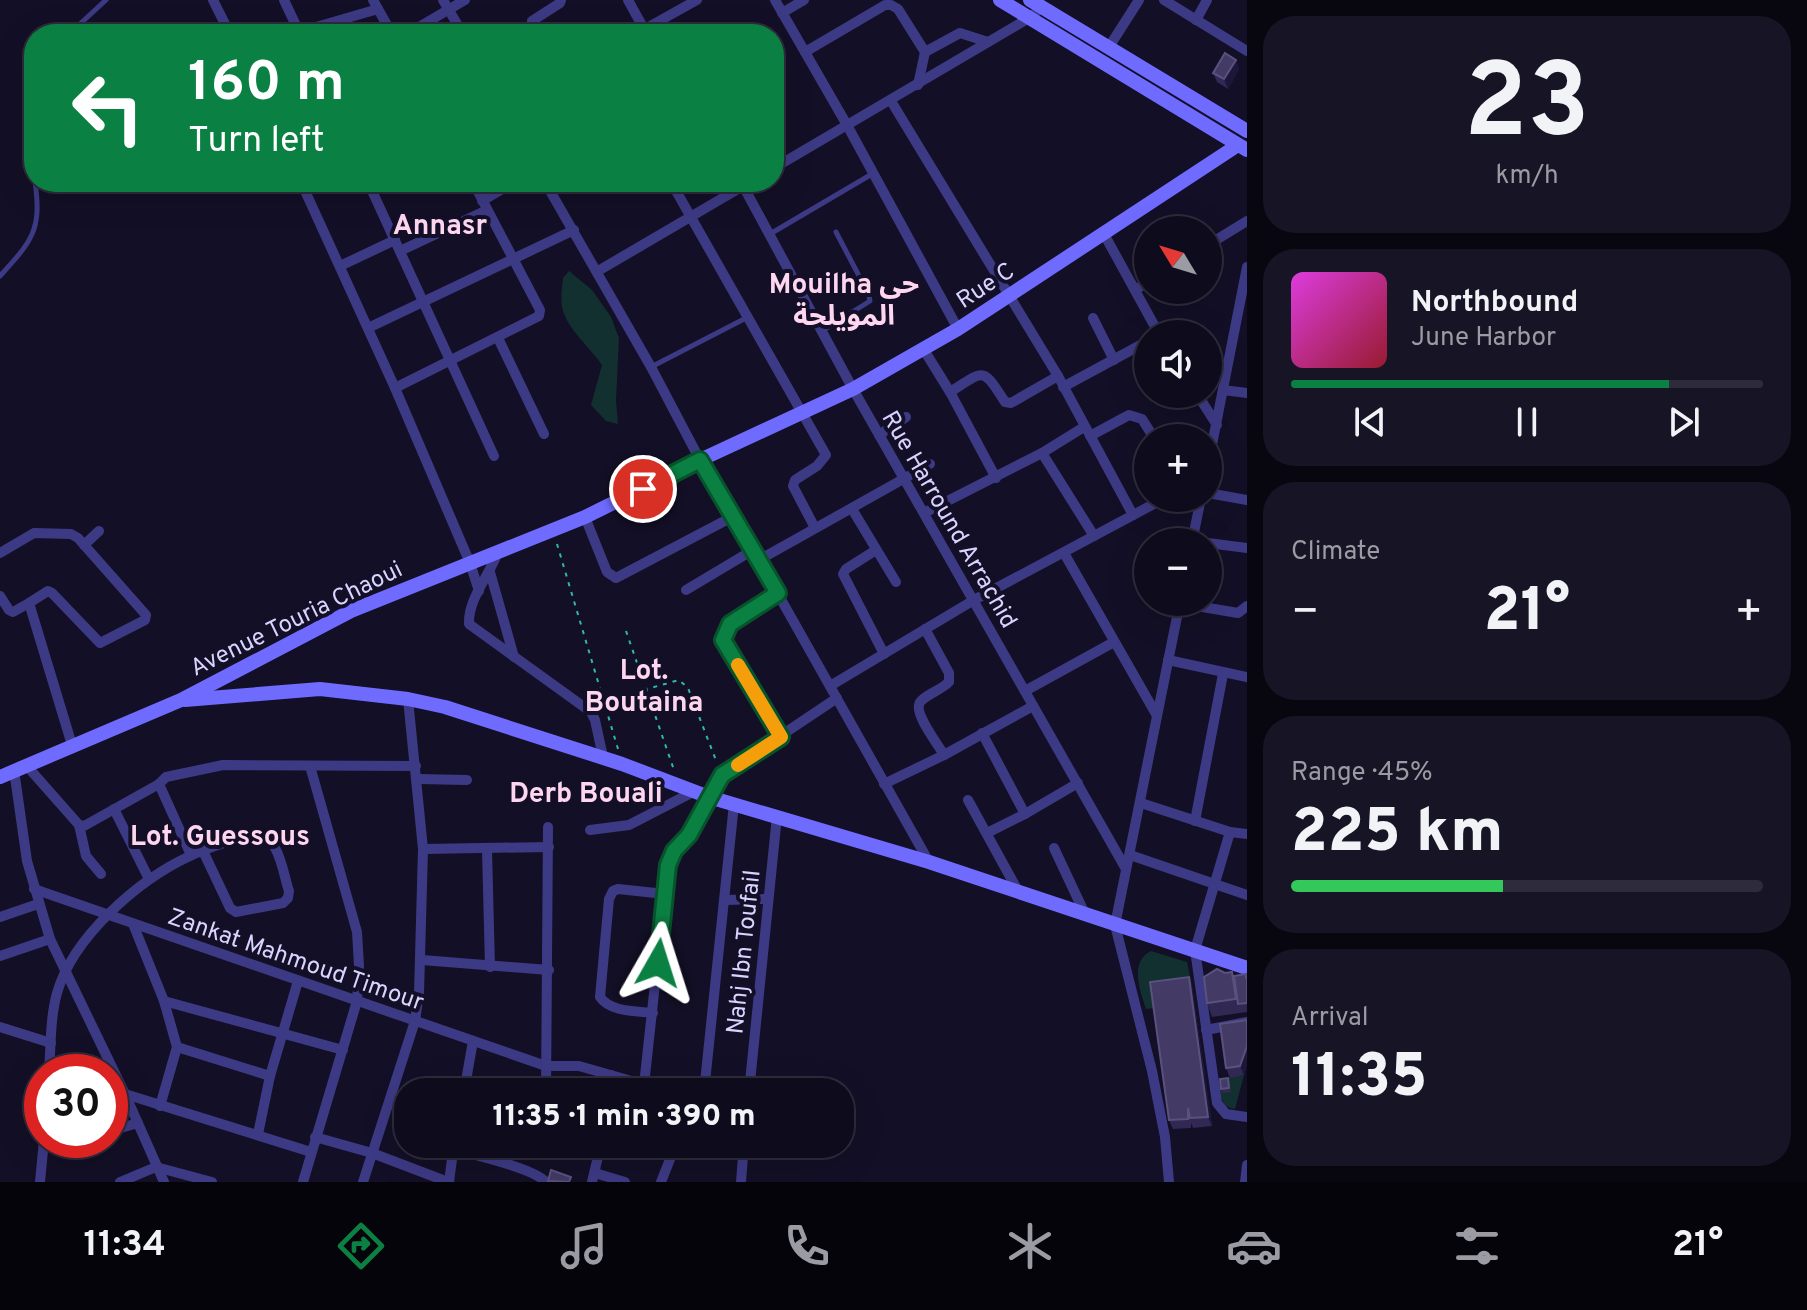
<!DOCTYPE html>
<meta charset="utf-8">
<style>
body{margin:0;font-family:Overpass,"Noto Sans Arabic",sans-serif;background:#171425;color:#f1f3f6;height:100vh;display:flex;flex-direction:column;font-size:30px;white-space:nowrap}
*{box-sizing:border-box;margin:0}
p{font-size:26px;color:#9b9ba3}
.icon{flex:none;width:44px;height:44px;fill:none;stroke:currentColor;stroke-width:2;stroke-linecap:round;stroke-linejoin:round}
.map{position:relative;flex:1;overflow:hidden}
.side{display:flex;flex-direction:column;gap:16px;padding:16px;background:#08060f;width:560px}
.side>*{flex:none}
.banner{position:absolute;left:24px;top:24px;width:760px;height:168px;border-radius:32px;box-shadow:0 8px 32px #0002,0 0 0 2px #2e2b3b;background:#0b8043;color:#fff;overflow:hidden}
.needle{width:52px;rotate:308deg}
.fabs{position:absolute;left:1134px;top:216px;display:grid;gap:16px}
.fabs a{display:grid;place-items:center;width:88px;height:88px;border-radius:50%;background:#0e0b1c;box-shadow:0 8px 32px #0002,0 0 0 2px #2e2b3b;font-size:40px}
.speed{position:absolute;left:24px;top:1054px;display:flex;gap:16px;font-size:40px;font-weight:700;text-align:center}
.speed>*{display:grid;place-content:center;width:104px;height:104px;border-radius:50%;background:#0e0b1c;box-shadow:0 8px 32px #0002,0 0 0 2px #2e2b3b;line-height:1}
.speed .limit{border:12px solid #d22;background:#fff;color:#111}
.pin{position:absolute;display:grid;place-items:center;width:68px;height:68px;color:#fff;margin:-34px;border:4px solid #fff;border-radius:50%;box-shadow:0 2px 8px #0007}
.me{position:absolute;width:88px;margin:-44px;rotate:6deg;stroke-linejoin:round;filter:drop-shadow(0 0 6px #0008)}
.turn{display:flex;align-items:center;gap:28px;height:168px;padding:0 32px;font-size:36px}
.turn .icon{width:104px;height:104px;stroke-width:2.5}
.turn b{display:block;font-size:56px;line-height:68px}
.big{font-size:60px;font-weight:800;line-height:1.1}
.side .card{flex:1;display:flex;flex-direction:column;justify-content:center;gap:12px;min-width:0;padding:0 28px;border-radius:32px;background:#171425}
.side .dial{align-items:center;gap:0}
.dial b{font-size:104px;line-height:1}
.song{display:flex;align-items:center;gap:24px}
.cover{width:96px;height:96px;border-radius:12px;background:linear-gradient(135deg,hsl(300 70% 55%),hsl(350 70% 35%))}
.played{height:8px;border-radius:4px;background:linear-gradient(90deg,#0b8043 80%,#2e2b3b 80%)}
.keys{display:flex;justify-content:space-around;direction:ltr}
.heat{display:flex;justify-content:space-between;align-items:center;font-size:44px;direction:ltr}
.charge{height:12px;border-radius:6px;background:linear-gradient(90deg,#34c759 45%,#2e2b3b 0)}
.trip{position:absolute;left:394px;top:1078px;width:460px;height:80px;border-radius:32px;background:#0e0b1c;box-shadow:0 8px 32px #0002,0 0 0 2px #2e2b3b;font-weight:800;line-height:80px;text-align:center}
.tab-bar{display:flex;height:128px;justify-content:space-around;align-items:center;background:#06040b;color:#9b9ba3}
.tab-bar .icon{width:56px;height:56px}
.tab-bar .selected{color:#0b8043}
.tab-bar b{font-size:36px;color:#f1f3f6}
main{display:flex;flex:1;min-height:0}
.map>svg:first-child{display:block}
.green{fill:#12302f}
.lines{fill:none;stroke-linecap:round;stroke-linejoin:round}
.path{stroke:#2fb8b0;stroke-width:2;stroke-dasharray:4 6;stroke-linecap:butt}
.lane{stroke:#3d3a85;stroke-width:5}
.street{stroke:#3d3a85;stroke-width:10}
.secondary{stroke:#6f6bff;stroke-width:14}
.wall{fill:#312854}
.shaded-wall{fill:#1d163a}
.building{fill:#433a66;stroke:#5a527e;stroke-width:2}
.route-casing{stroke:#07532c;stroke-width:20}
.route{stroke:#0b8043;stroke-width:14}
.slow{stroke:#f59e0b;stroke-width:14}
.labels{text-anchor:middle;stroke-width:8;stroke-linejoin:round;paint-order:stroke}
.street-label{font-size:24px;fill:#d9d4ff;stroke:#130f26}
.quarter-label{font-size:28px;font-weight:bold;fill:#ffd6f0;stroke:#130f26}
</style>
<main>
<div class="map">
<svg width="1247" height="1182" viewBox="0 0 1247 1182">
<rect width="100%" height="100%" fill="#130f26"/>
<g class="green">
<path d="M569,271L592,290L611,317L619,338L616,401L618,424L606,421L591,405L602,365C590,347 570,332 563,311C560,302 562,288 563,278Z"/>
<path d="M1151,951L1187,962L1192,986L1154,991L1156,1008L1146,1009C1140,990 1129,962 1151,951Z"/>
<path d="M1244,1075L1235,1109C1219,1107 1221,1093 1219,1079Z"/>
</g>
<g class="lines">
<g class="path">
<path d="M557,544L618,749"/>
<path d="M626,631L674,770"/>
<path d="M607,706L647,689L679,680L688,688L717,763"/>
</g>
<g class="lane">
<path d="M69,34L106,0"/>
<path d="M34,145L32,155L34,172"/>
<path d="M770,234L872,174"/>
<path d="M0,276C32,241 42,230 35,182"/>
<path d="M822,331L870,301L869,295L836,232"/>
<path d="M651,367L748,317"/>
</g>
<g class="street">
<path d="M213,0L230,34"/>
<path d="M284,0L300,34"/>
<path d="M373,0L392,34"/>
<path d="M443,0L463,34"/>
<path d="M628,0L644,29"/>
<path d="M775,0L847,125L958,329"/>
<path d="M1164,0L1247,51"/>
<path d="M782,13L804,0"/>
<path d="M1196,20L1207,0"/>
<path d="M299,32L378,9"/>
<path d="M407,34L465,0"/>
<path d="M538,34L532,21L560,3L561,0"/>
<path d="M636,34L697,0"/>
<path d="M1109,47L1139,0"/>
<path d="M805,52L885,5H891L898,9L925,52"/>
<path d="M918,85L925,52L960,33L988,42"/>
<path d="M891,101L1058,376L1133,515"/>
<path d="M774,168L1029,18L1042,7"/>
<path d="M301,182L395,388L470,563L479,591"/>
<path d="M368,182L494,456"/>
<path d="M545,182L651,367L700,460L734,516L929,862"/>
<path d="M671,182L826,455L817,466L795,480L793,486L815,528"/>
<path d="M741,182L853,389L1126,869"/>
<path d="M482,201L514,182"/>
<path d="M1104,234L1159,334"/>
<path d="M1208,245L1247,221"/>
<path d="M400,251L487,210"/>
<path d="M340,266L395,240"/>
<path d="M598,271L750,182"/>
<path d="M1135,290L1148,282"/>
<path d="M1093,318L1114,360"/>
<path d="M368,328L574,230"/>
<path d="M498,338L544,434"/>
<path d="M924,350L950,392L996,478"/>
<path d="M1063,387L1148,341"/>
<path d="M395,388L539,316L540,310L473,182"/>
<path d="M1223,390L1247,393"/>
<path d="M950,392C985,370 982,366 1005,402L1011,403L1058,376"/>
<path d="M1197,394L1217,425"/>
<path d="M879,435L906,417"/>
<path d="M1090,436L1129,415L1142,419L1154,438"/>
<path d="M1042,453L1094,536"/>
<path d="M1208,465L1247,267"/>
<path d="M1208,493L1247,500"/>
<path d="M852,509L896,582"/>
<path d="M924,513L1042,453L1084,427"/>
<path d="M585,517L607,572L616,578L734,516"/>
<path d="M1192,542L1201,498"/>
<path d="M1208,543L1247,548"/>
<path d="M84,545L99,531"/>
<path d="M876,550L846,569L843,574L884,654"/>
<path d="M0,553L34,533L71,534L78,538L146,615L145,620L100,643L52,593L48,591L29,603L72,745"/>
<path d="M1064,553L1156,714"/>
<path d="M497,554C489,576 468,599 469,624L591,712L595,720L603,757"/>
<path d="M759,560L930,464"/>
<path d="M490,572L514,657"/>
<path d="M686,590L753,550"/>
<path d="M778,593L730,624L723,640L781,737"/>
<path d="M0,596L9,610L13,612L29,603"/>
<path d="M1179,603L1238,613L1247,606"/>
<path d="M925,629L949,673V682C941,690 929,693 921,701C911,711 938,744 944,755"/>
<path d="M1168,660L1247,677"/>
<path d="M830,686L974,600L1165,498"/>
<path d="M1025,691L1114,642"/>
<path d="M982,733L1025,814"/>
<path d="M26,765L79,825L84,826L159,784L166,777L223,765L416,766"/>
<path d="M14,770L27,861L50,939L125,1094L164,1182"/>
<path d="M418,779L467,780"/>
<path d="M159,784L191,855"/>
<path d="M884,784L944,755L1033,706"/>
<path d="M968,800L1018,891"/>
<path d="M1141,803L1230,832L1247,834"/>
<path d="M114,809L149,879"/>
<path d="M1195,821L1223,674"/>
<path d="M79,825L86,856L101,874"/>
<path d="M590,830L629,825L693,792"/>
<path d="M1230,832L1195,950L1217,1103L1226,1114L1247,1117"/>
<path d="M987,833L1025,814L1078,783"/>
<path d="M1054,848L1085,914"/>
<path d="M423,849L549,847"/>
<path d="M487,850L490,967"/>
<path d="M1130,855L1247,895"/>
<path d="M34,889L546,1066H579L670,1092"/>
<path d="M724,900L767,899"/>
<path d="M0,917L38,904"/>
<path d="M133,924L164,1001L177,1047L160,1106"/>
<path d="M0,956L50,939"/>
<path d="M422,960L549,970"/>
<path d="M164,1001L343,1050"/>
<path d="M653,1013C636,1011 610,1012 600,997L609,899L613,891L618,889L665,894"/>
<path d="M0,1027L51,1043"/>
<path d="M1206,1030L1247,1022"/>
<path d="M177,1047L270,1076"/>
<path d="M49,1072C51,1046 50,1018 57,993C73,937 138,880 190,856C209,846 232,841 253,834C280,834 282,871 289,891L288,898L283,903L236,912L230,908L203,851"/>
<path d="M644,1085L668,865L674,851L689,835L722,775L837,698"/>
<path d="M464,1092L473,1041"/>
<path d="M546,1092L548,827"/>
<path d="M608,1092L611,1075"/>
<path d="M704,1092L734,804"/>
<path d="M749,1092L777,816"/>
<path d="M125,1094L311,1152"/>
<path d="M110,1131L138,1123"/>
<path d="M258,1134L270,1076L298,981"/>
<path d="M315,1137L372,1153L448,1182"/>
<path d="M618,1144L672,1155"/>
<path d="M453,1149C474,1155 533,1168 546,1182"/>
<path d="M595,1173L625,1182"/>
<path d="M40,1182L44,1140"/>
<path d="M120,1182L156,1167L212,1182"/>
<path d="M303,1182L357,1001L359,966L357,932L310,766"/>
<path d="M363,1182L415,1021L419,993L423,849L408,699"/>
<path d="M449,1182L454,1144"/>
<path d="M592,1182L601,1144"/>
<path d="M661,1182L676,1144"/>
<path d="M741,1182L744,1144"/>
<path d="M1169,1182L1165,1137L1152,1071L1115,925L1180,602"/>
<path d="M1245,1182L1247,1165"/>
</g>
<g class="secondary">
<path d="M1000,0L1247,150"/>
<path d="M1030,0L1247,131"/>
<path d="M185,700L320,689L408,699L445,707L622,764L709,797L929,862L1247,968"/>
<path d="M0,777L181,700L351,611L585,517L700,460L853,389L958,329L1238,145"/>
</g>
</g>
<g class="wall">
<path d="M1236,60L1239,69L1228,89L1217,82L1213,73Z"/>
<path d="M1232,972L1234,976L1246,974L1247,976V1012L1212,1017L1207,1003L1225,973Z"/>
<path d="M1189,977L1192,986L1212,1126L1193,1128L1191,1123V1128L1173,1129L1169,1120Z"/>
<path d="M1247,1020V1064L1244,1075L1230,1078L1226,1068Z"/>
<path d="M1228,1078L1231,1092L1223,1093L1221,1089Z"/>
</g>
<g class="shaded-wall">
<path d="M1236,60L1239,69L1228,89L1224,79Z"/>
<path d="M1189,977L1192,986L1212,1126L1208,1117Z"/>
<path d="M1246,1046L1247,1064L1244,1075L1240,1066Z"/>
</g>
<g class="building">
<path d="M1225,53L1236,60L1224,79L1213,73Z"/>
<path d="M1217,969L1225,973L1232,972L1236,999L1207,1003L1204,977Z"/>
<path d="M1246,974V977L1247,976V1003L1238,1004L1234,976Z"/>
<path d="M1189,977L1208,1117L1190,1118L1188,1108V1119L1169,1120L1150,982Z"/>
<path d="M1247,1020V1046L1240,1066L1226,1068L1220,1024Z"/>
<path d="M1228,1078L1229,1088L1221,1089L1220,1079Z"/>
<path d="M551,1170L571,1177L569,1182L548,1181Z"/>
</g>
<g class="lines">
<defs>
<path id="route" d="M643,489L700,460L778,593L730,624L723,640L781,737L722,775L689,835L674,851L668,865L658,963"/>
</defs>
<use href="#route" class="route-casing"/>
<use href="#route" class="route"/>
<path class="slow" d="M738,665L781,737L738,765"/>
</g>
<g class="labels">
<g class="street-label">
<text transform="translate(985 285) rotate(-33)" y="8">Rue C</text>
<text transform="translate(950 519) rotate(60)" y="8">Rue Harround Arrachid</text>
<text transform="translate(296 618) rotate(-26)" y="8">Avenue Touria Chaoui</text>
<text transform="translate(743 952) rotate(-84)" y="8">Nahj Ibn Toufail</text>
<text transform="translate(296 959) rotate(19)" y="8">Zankat Mahmoud Timour</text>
</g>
<g class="quarter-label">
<text x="440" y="234">Annasr</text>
<text x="844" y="293">Mouilha حي<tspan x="844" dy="32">المويلحة</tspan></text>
<text x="644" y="679">Lot.<tspan x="644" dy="32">Boutaina</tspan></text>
<text x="586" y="802">Derb Bouali</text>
<text x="220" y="845">Lot. Guessous</text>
</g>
</g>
</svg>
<div class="fabs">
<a><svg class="needle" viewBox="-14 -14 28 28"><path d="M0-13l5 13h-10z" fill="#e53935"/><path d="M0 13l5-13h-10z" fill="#9b9ba3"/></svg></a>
<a><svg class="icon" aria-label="sound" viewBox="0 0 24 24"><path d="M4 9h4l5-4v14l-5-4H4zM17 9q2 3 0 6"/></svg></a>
<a>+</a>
<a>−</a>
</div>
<div class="speed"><div class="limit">30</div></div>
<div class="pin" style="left:643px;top:489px;background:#d93025"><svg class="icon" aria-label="arrive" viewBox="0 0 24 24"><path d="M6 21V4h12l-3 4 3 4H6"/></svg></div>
<svg class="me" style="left:658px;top:963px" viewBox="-20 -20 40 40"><path d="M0-17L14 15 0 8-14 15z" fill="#0b8043" stroke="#fff" stroke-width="4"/></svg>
<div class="trip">11:35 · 1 min · 390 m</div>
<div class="banner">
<div class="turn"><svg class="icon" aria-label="left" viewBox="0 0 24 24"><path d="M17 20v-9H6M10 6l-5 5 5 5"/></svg><div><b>160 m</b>Turn left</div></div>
</div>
</div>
<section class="side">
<div class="card dial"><b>23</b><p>km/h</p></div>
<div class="card">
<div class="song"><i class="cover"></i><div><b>Northbound</b><p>June Harbor</p></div></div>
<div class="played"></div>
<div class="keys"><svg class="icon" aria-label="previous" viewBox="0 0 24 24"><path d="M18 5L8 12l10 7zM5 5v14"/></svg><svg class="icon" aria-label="pause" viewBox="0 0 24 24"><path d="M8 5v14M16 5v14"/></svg><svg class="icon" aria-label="next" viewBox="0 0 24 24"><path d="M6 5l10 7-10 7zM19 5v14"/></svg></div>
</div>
<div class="card"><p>Climate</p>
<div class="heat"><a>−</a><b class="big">21°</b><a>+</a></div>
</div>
<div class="card"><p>Range · 45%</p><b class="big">225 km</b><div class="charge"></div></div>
<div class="card"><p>Arrival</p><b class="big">11:35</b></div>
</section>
</main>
<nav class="tab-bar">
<b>11:34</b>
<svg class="icon selected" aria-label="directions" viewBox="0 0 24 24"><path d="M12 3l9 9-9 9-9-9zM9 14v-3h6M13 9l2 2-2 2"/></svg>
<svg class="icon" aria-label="music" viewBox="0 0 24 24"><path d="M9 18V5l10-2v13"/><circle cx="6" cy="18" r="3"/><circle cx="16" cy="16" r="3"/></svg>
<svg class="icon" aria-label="phone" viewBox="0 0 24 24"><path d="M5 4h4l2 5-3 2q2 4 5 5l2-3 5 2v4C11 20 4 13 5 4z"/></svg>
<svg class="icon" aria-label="climate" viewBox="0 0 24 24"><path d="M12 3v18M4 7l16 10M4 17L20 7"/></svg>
<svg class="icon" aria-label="car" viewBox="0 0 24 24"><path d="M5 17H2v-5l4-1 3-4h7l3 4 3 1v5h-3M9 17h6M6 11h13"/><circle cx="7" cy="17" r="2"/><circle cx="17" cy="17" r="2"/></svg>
<svg class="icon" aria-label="filters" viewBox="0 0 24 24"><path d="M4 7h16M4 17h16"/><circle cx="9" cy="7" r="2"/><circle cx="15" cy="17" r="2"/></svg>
<b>21°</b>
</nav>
